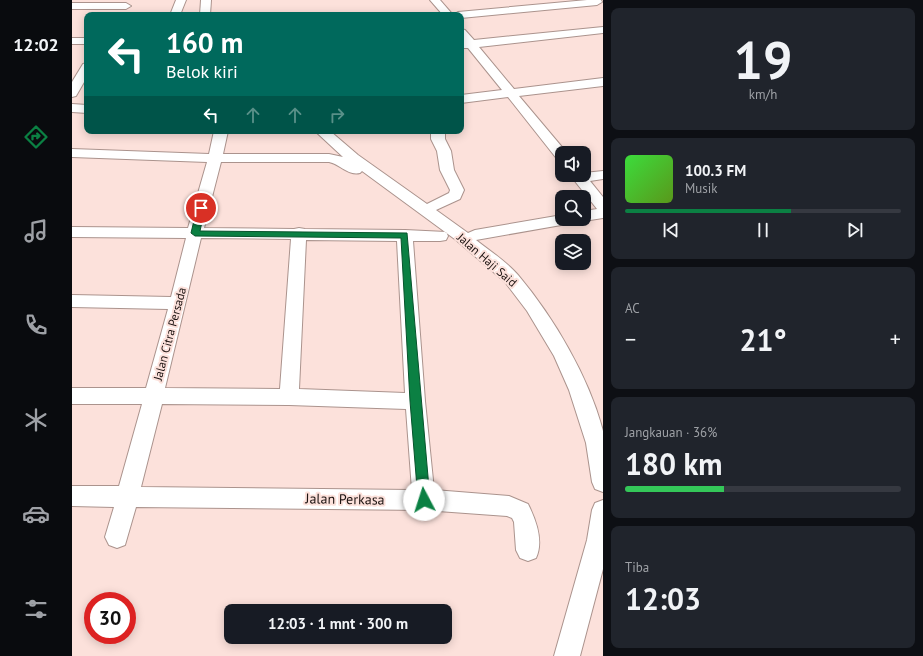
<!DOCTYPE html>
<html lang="id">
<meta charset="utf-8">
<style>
body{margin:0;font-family:"PT Sans",sans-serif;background:#20242c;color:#f1f3f6;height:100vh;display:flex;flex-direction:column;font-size:15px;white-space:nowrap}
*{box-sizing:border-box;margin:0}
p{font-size:13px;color:#9ea1a6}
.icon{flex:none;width:22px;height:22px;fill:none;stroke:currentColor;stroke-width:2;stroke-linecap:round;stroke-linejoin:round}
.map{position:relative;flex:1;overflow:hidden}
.panel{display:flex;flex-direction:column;gap:8px;padding:8px;background:#0d0f14;width:320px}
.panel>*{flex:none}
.top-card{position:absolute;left:12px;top:12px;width:380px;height:122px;border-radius:8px;box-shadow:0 2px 10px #0003;background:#00695c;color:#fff;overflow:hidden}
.controls{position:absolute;left:483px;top:146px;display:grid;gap:8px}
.controls a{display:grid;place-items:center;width:36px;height:36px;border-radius:8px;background:#171b24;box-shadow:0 2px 10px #0003;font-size:20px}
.speed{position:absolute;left:12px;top:592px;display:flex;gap:8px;font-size:20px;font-weight:700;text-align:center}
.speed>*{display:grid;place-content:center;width:52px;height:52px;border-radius:50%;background:#171b24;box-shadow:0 2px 10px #0003;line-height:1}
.speed .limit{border:6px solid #d22;background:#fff;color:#111}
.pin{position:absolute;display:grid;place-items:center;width:34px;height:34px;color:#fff;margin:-17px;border:2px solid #fff;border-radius:50%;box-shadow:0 1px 4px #0007}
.me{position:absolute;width:44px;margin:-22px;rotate:355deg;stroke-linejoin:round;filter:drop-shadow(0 0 3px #0008)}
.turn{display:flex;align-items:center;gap:14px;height:84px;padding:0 16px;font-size:18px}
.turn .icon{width:52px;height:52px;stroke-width:2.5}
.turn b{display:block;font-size:28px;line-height:34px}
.lanes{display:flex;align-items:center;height:38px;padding:0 16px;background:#0003;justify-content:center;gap:20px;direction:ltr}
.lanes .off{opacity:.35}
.big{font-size:30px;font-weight:600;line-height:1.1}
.panel .card{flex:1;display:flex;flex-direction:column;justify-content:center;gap:6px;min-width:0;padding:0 14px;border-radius:8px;background:#20242c}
.panel .dial{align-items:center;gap:0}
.dial b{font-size:52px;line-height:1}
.song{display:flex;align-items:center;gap:12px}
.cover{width:48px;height:48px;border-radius:6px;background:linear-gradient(135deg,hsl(120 70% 55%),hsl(90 70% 35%))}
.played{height:4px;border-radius:2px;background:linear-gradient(90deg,#0b8043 60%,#363941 60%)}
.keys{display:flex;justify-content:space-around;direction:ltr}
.heat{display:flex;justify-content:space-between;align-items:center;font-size:22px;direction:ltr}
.charge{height:6px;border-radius:3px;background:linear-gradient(90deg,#34c759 36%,#363941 0)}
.trip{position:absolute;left:152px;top:604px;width:228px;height:40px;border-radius:8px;background:#171b24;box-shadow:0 2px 10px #0003;font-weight:600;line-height:40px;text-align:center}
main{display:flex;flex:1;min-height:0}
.dock{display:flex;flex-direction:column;width:72px;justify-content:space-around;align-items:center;background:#090b0e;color:#9ea1a6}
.dock .icon{width:28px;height:28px}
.dock .on{color:#0b8043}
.dock b{font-size:18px;color:#f1f3f6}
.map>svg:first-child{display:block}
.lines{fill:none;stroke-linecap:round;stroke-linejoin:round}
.minor-casing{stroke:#ab938d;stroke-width:2}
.minor{fill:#fff;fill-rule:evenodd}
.route{fill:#0b8043;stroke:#07532c}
.labels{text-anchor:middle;stroke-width:4;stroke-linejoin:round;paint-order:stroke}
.street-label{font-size:12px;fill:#1c1311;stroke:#fce1db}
.near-street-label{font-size:14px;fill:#1c1311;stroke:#fce1db}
</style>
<main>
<nav class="dock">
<b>12:02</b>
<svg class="icon on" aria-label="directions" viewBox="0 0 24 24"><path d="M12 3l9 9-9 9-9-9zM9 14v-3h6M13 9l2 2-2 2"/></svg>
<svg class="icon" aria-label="music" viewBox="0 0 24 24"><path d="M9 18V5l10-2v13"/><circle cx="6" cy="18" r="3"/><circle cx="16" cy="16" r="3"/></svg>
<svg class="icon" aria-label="phone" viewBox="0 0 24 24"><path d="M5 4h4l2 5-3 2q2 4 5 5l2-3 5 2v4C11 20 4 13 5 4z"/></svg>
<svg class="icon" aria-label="climate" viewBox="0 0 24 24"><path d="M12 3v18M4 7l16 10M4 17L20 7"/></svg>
<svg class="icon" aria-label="car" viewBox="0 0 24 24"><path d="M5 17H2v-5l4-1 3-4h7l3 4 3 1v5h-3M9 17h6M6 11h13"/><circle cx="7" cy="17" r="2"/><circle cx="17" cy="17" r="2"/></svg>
<svg class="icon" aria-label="filters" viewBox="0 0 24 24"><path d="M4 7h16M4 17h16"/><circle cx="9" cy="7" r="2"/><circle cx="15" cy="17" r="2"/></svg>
</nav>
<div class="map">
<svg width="531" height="656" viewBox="0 0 531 656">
<rect width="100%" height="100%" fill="#fce1db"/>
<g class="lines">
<defs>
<g id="minor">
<path d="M104,0H114L108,15H98Z"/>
<path d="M129,0H139L138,15H128Z"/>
<path d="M358,0H368L381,15L386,12L515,0H529L530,2L525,5L389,18V15H371Z"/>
<path d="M0,3H54L59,6L54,9H0Z"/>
<path d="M531,27V33L407,47L442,89L531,78V86L447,96L495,153H490V160L485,159L436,97L389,103V95L430,90L396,48H389V42H391L389,39V29L393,30L402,40Z"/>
<rect x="0" y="38" width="15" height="6"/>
<path d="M15,63V77L4,96L0,97V82L11,64Z"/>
<path d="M0,104L15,105V113L0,112Z"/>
<path d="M142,131H156L151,154H257L271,157L243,131H258L286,155L355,204L377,193L378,190L368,170L365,151L359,139V131H373V139L379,151L382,170L392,190L388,199L364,210L396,233L403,230L490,215V219H503L500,222L495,224L404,240C418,251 435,262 446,275C482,318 517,377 531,431C531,445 531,476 531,492L523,489L520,482L514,443L497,390L482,356L455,311L433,282L384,240L290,171L288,173C276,176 268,164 257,162H149L132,228L222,229L227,228L233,229L333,230L374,232L376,236L374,240L368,241H341L353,401L362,490L437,496L456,504C464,520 472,541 464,558L456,561L448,558L444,550L442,522L440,518L435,516L352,510L64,507L53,545L45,548L37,545L33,537L42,507L0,506V486H47L70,404H0V388H74L96,309L0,307V295L99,297L114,238L0,237V227L116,228L135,162L0,157V149L137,154ZM129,238L219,239L208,389L93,388ZM234,240L325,241L333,393L227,389ZM90,404L217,405L334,409L340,490L69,487Z"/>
<path d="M531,171V179L518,181L531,197V218L512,221L507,219H512V211L525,209L498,175H512V173Z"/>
<path d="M531,500V569L508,656H482L515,540L520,510L523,503Z"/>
</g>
</defs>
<use href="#minor" class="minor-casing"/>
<use href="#minor" class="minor"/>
</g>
<path class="route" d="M129,205L133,208L128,231L335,233L358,500L356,504L352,505L348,504L346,500L338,401L329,238L123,236L119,233L125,208Z"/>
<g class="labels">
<g class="street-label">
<text transform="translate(415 260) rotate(41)" y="4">Jalan Haji Said</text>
<text transform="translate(98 334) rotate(-75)" y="4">Jalan Citra Persada</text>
</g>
<g class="near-street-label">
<text transform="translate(273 499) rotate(1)" y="5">Jalan Perkasa</text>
</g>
</g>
</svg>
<div class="controls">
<a><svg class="icon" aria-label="sound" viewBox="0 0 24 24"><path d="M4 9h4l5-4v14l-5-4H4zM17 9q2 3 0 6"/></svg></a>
<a><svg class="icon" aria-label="search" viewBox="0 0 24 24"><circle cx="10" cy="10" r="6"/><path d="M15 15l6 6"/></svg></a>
<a><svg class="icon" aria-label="layers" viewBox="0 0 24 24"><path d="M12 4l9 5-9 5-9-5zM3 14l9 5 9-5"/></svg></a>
</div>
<div class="speed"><div class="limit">30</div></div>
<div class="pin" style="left:129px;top:208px;background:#d93025"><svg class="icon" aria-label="arrive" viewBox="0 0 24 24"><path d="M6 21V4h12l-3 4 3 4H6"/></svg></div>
<svg class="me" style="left:352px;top:500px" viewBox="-20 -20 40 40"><circle r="19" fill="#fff"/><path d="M0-13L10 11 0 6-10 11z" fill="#0b8043"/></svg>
<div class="trip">12:03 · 1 mnt · 300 m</div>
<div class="top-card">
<div class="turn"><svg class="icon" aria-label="left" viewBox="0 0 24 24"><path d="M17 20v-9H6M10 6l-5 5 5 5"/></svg><div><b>160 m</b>Belok kiri</div></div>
<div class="lanes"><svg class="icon" aria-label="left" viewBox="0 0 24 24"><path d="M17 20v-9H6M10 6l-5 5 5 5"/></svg><svg class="icon off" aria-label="ahead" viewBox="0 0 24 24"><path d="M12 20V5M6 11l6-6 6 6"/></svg><svg class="icon off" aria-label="ahead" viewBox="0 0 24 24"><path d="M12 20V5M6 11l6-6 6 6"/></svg><svg class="icon off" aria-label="right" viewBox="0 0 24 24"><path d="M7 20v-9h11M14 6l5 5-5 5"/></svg></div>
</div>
</div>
<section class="panel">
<div class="card dial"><b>19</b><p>km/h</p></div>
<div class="card">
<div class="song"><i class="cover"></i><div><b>100.3 FM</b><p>Musik</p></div></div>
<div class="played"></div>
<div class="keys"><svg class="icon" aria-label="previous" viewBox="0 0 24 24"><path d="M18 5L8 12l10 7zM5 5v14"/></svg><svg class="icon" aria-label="pause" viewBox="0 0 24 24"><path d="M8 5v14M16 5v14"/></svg><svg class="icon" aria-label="next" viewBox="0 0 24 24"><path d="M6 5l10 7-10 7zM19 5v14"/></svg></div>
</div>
<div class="card"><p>AC</p>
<div class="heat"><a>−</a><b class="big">21°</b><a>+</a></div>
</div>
<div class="card"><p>Jangkauan · 36%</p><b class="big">180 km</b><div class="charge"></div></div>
<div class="card"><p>Tiba</p><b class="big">12:03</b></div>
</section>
</main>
